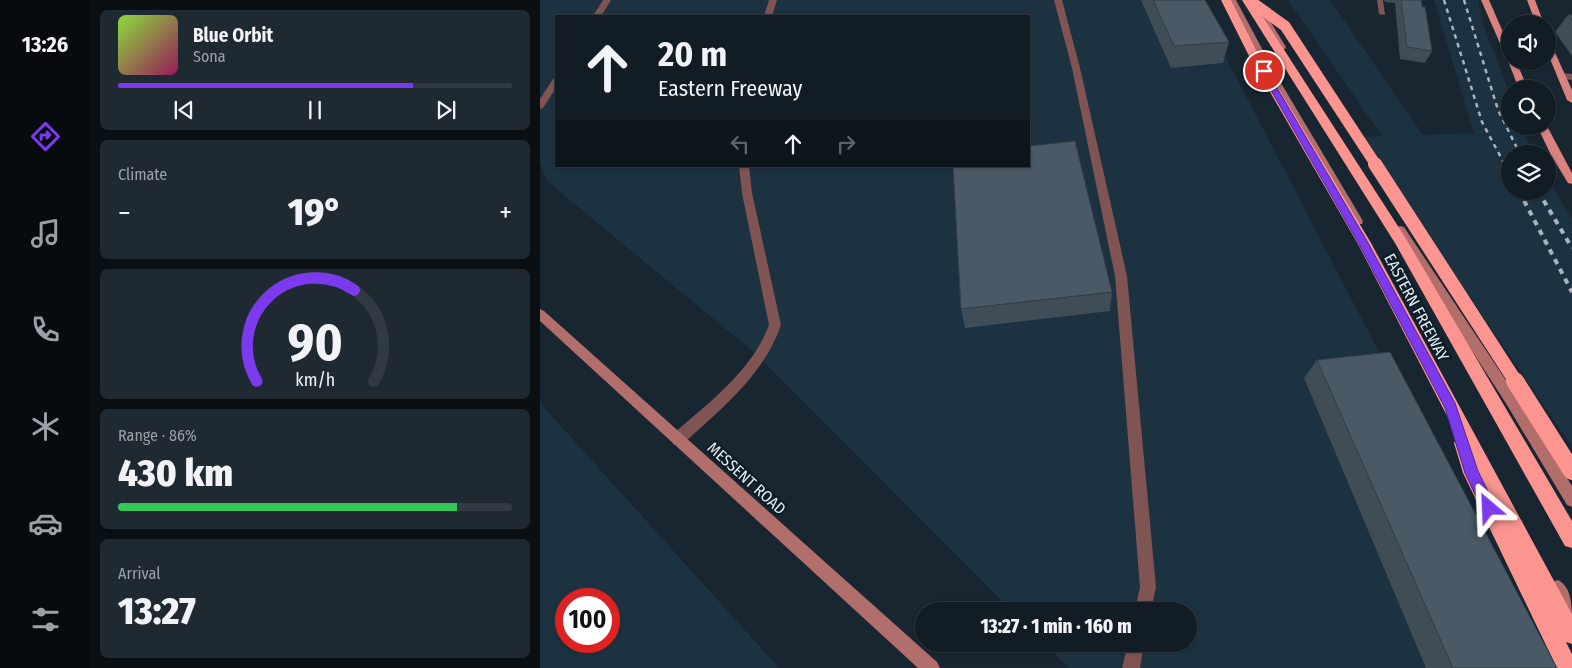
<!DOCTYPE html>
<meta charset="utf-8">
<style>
body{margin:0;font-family:"Fira Sans Condensed",sans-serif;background:#1f2932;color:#f1f3f6;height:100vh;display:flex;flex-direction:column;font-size:19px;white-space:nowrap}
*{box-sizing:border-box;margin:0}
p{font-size:16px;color:#9ca1a7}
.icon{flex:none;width:28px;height:28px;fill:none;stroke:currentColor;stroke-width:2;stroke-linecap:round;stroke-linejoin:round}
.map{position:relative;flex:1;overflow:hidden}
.drawer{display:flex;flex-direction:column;gap:10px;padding:10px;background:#0a0f14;width:450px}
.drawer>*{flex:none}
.top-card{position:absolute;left:15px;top:15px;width:475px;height:152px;border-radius:0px;box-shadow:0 1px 4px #0004,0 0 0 1px #313a42;background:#121c25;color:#f1f3f6;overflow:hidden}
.buttons{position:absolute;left:961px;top:15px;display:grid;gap:10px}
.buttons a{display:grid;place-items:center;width:55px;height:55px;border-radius:50%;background:#121c25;box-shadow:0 1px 4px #0004,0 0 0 1px #313a42;font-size:25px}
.speed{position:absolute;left:15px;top:588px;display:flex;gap:10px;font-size:25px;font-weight:700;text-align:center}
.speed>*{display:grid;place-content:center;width:65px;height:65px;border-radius:50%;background:#121c25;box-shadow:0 1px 4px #0004,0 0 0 1px #313a42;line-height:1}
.speed .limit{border:8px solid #d22;background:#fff;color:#111}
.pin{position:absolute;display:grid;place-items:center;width:42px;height:42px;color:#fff;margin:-21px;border:2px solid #fff;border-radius:50%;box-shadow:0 1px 5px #0007}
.me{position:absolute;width:55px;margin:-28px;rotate:334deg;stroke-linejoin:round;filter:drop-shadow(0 0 4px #0008)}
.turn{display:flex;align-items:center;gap:18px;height:105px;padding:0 20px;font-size:22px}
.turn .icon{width:65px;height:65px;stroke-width:2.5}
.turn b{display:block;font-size:35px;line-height:42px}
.lanes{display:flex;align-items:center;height:48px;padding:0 20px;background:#0003;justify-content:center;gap:25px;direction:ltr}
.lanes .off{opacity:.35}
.big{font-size:38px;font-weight:800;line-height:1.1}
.drawer .widget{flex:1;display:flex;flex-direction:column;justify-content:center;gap:8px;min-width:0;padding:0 18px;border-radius:8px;background:#1f2932}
.drawer .dial{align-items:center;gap:0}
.dial svg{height:130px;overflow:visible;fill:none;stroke:#313a42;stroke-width:7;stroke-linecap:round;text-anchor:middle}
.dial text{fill:#f1f3f6;stroke:none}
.song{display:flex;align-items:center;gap:15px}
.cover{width:60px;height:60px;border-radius:8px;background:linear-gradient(135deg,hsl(90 70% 55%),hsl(330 70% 35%))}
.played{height:5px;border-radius:2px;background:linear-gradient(90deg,#7c3aed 75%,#313a42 75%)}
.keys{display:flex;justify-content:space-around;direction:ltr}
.heat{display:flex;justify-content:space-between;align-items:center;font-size:28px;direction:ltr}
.charge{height:8px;border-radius:4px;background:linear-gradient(90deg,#34c759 86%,#313a42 0)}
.trip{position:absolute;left:375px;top:602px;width:282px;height:50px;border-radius:25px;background:#121c25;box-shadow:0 1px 4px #0004,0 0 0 1px #313a42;font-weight:800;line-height:50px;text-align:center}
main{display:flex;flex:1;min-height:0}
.tab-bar{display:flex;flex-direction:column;width:90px;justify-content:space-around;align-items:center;background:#070b0f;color:#9ca1a7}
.tab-bar .icon{width:35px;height:35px}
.tab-bar .on{color:#7c3aed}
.tab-bar b{font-size:22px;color:#f1f3f6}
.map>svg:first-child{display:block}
.built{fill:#1d3241;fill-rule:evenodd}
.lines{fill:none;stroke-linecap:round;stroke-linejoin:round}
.lane{fill:#7f5452;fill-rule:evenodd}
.street{fill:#7f5452;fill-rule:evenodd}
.secondary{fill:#b16e6b;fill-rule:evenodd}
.primary{fill:#d9827e;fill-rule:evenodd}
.highway{fill:#fc9490;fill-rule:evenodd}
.rail-far1{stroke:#a9b4bd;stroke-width:2.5;stroke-dasharray:4.5 4.5;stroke-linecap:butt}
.rail{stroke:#a9b4bd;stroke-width:4;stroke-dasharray:5.5 5.5;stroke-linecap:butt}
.highway-bridge-far2{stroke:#fc9490;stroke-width:11}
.highway-bridge-far1{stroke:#fc9490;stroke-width:14}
.highway-bridge{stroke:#fc9490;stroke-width:18}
.wall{fill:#3f4d57}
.building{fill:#495965;stroke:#333e47}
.route{fill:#7c3aed;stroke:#51269a}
.labels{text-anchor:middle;stroke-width:5;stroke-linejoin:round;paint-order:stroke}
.street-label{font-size:16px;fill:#e4edf5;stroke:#0f1d27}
</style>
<main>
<nav class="tab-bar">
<b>13:26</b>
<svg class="icon on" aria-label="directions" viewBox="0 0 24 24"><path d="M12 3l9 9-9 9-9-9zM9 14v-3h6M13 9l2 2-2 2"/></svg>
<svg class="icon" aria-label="music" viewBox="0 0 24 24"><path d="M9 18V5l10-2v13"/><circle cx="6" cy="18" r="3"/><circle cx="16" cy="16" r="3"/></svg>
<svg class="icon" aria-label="phone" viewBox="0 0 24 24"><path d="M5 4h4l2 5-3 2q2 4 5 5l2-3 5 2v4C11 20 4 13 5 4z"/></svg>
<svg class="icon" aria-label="climate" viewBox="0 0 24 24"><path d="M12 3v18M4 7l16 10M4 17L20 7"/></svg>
<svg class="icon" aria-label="car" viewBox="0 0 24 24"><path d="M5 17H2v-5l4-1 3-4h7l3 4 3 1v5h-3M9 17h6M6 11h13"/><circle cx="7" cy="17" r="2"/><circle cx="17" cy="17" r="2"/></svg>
<svg class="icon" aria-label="filters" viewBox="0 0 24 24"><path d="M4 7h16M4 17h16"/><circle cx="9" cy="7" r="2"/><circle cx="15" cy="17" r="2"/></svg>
</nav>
<section class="drawer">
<div class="widget">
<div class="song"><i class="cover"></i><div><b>Blue Orbit</b><p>Sona</p></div></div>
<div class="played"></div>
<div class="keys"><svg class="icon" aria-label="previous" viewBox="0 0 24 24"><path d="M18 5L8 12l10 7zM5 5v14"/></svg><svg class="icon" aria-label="pause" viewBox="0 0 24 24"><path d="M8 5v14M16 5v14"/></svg><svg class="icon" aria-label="next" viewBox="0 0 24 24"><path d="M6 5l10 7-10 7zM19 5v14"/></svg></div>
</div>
<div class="widget"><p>Climate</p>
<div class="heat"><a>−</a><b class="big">19°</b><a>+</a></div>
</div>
<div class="widget dial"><svg viewBox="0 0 100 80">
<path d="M14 69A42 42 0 1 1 86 69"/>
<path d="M14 69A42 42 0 0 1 74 13" stroke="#7c3aed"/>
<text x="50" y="56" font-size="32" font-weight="700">90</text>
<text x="50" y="72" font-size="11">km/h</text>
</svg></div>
<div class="widget"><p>Range · 86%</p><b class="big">430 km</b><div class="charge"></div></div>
<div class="widget"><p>Arrival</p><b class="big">13:27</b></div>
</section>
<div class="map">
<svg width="1032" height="668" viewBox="0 0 1032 668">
<rect width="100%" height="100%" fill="#182631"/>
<g class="built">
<path d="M0,0H656L1003,668H529L504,644H649V611H472L216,354L7,181L0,162ZM16,16H489V166H16Z"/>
<path d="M748,0H790L883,135L934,133L894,0H938L943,24L970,94V126H982L993,154H970V191H1008V179L1032,219V447L821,137L842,136Z"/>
<path d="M0,403L239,668H0ZM26,599H69V641H26Z"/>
</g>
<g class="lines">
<path class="lane" d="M837,0H843L845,15L839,14Z"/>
<g class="street">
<path d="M63,0H71L61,16H53Z"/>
<path d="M229,0H237L232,16H224Z"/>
<path d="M514,0H522L540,68L587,276L616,587L611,611H595L600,587L575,276L532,68Z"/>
<path d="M1021,73L1032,74V80L1018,78L1017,76Z"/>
<path d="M16,78V88L3,108L0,109V99L13,79Z"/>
<path d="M199,166H209L212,193L241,325C224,375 181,409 143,444L138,446L133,444L131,439L133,434C168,403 212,371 229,325L202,193Z"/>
<path d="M588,644H604L600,668H582Z"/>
</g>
<g class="secondary">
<path d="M688,0H696L735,73L823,221L822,224H814L727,73Z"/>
<path d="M711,0H717L746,47L745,49H739L710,2Z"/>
<path d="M860,226L864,227L977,397L1032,486V507L1027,505L967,405L856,233L855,230L856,227Z"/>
<path d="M0,309L4,311L397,662L400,668H378L0,321Z"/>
<path d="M1018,580C1032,587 1032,607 1032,622L1026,620L1010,588L1012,582Z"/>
</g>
<g class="primary">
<path d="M941,0H949L970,48V61H976L988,89H979L968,61L969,59L966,57Z"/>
<path d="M987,0H995L1004,24H996Z"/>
<path d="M1008,44L1012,46L1032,90V103L1027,100L1008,54Z"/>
<path d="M997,126H1007L1032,173V184L1028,183L1011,155Z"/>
</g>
<g class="highway">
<path d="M681,0H691L718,54L831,243L1032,614V644L1026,642L1032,654V668H1017L923,473L914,443L918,437L818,244L708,54Z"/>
<path d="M702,0H712L865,237L1032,521V548L1025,546L855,243Z"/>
</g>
<g class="rail-far1">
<path d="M904,0L942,122L965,165"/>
<path d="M924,0L958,110L980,154"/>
</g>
<g class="rail">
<path d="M965,164L970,174"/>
<path d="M979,191L1032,292"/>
<path d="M998,191L1032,248"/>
</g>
<path class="highway-bridge-far2" d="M709,0L745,26L836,165"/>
<path class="highway-bridge-far1" d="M835,164L976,382"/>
<path class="highway-bridge" d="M975,381L1032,471"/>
</g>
<g class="wall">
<path d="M601,0H665L689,42L683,63L631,68Z"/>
<path d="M844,0H881L892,51L885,63L860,59L855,3L845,2Z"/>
<path d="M1028,15H1032V56L1015,32Z"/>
<path d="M572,292L570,311L425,328L421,309Z"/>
<path d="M777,360L1017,668H886L764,378Z"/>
</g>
<g class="building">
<path d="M613,0H665L689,42L634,46Z"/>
<path d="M861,0H881L882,7H885L892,51L867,47Z"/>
<path d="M1028,15H1032V21Z"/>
<path d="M535,141L572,292L421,309L413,166H489V146Z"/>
<path d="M850,352L1017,668H913L777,360Z"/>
</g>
<path class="route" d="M721,69L727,71L827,241L915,403L938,471L956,508L954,513L949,515L944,513L925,473L905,408L819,244L720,71Z"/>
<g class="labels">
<g class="street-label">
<text transform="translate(877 307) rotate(62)" y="6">EASTERN FREEWAY</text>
<text transform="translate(207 478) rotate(42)" y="6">MESSENT ROAD</text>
</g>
</g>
</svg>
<div class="buttons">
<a><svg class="icon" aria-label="sound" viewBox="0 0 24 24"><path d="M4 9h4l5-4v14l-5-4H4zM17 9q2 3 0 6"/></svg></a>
<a><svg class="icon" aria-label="search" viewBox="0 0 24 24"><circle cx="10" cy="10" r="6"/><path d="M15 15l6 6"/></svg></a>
<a><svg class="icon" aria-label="layers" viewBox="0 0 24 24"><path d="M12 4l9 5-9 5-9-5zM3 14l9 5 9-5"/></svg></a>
</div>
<div class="speed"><div class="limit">100</div></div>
<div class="pin" style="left:724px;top:71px;background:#d93025"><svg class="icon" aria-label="arrive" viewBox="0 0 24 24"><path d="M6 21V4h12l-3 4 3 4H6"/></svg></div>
<svg class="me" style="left:949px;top:508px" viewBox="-20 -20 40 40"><path d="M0-17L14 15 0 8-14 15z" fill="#7c3aed" stroke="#fff" stroke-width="4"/></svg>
<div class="trip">13:27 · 1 min · 160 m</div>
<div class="top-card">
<div class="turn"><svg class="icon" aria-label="ahead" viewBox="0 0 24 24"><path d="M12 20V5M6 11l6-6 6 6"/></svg><div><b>20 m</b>Eastern Freeway</div></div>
<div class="lanes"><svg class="icon off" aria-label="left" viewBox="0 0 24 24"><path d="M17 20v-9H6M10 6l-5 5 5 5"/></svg><svg class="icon" aria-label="ahead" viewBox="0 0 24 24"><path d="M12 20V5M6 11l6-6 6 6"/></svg><svg class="icon off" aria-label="right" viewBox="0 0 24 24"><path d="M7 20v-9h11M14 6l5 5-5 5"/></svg></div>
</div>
</div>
</main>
